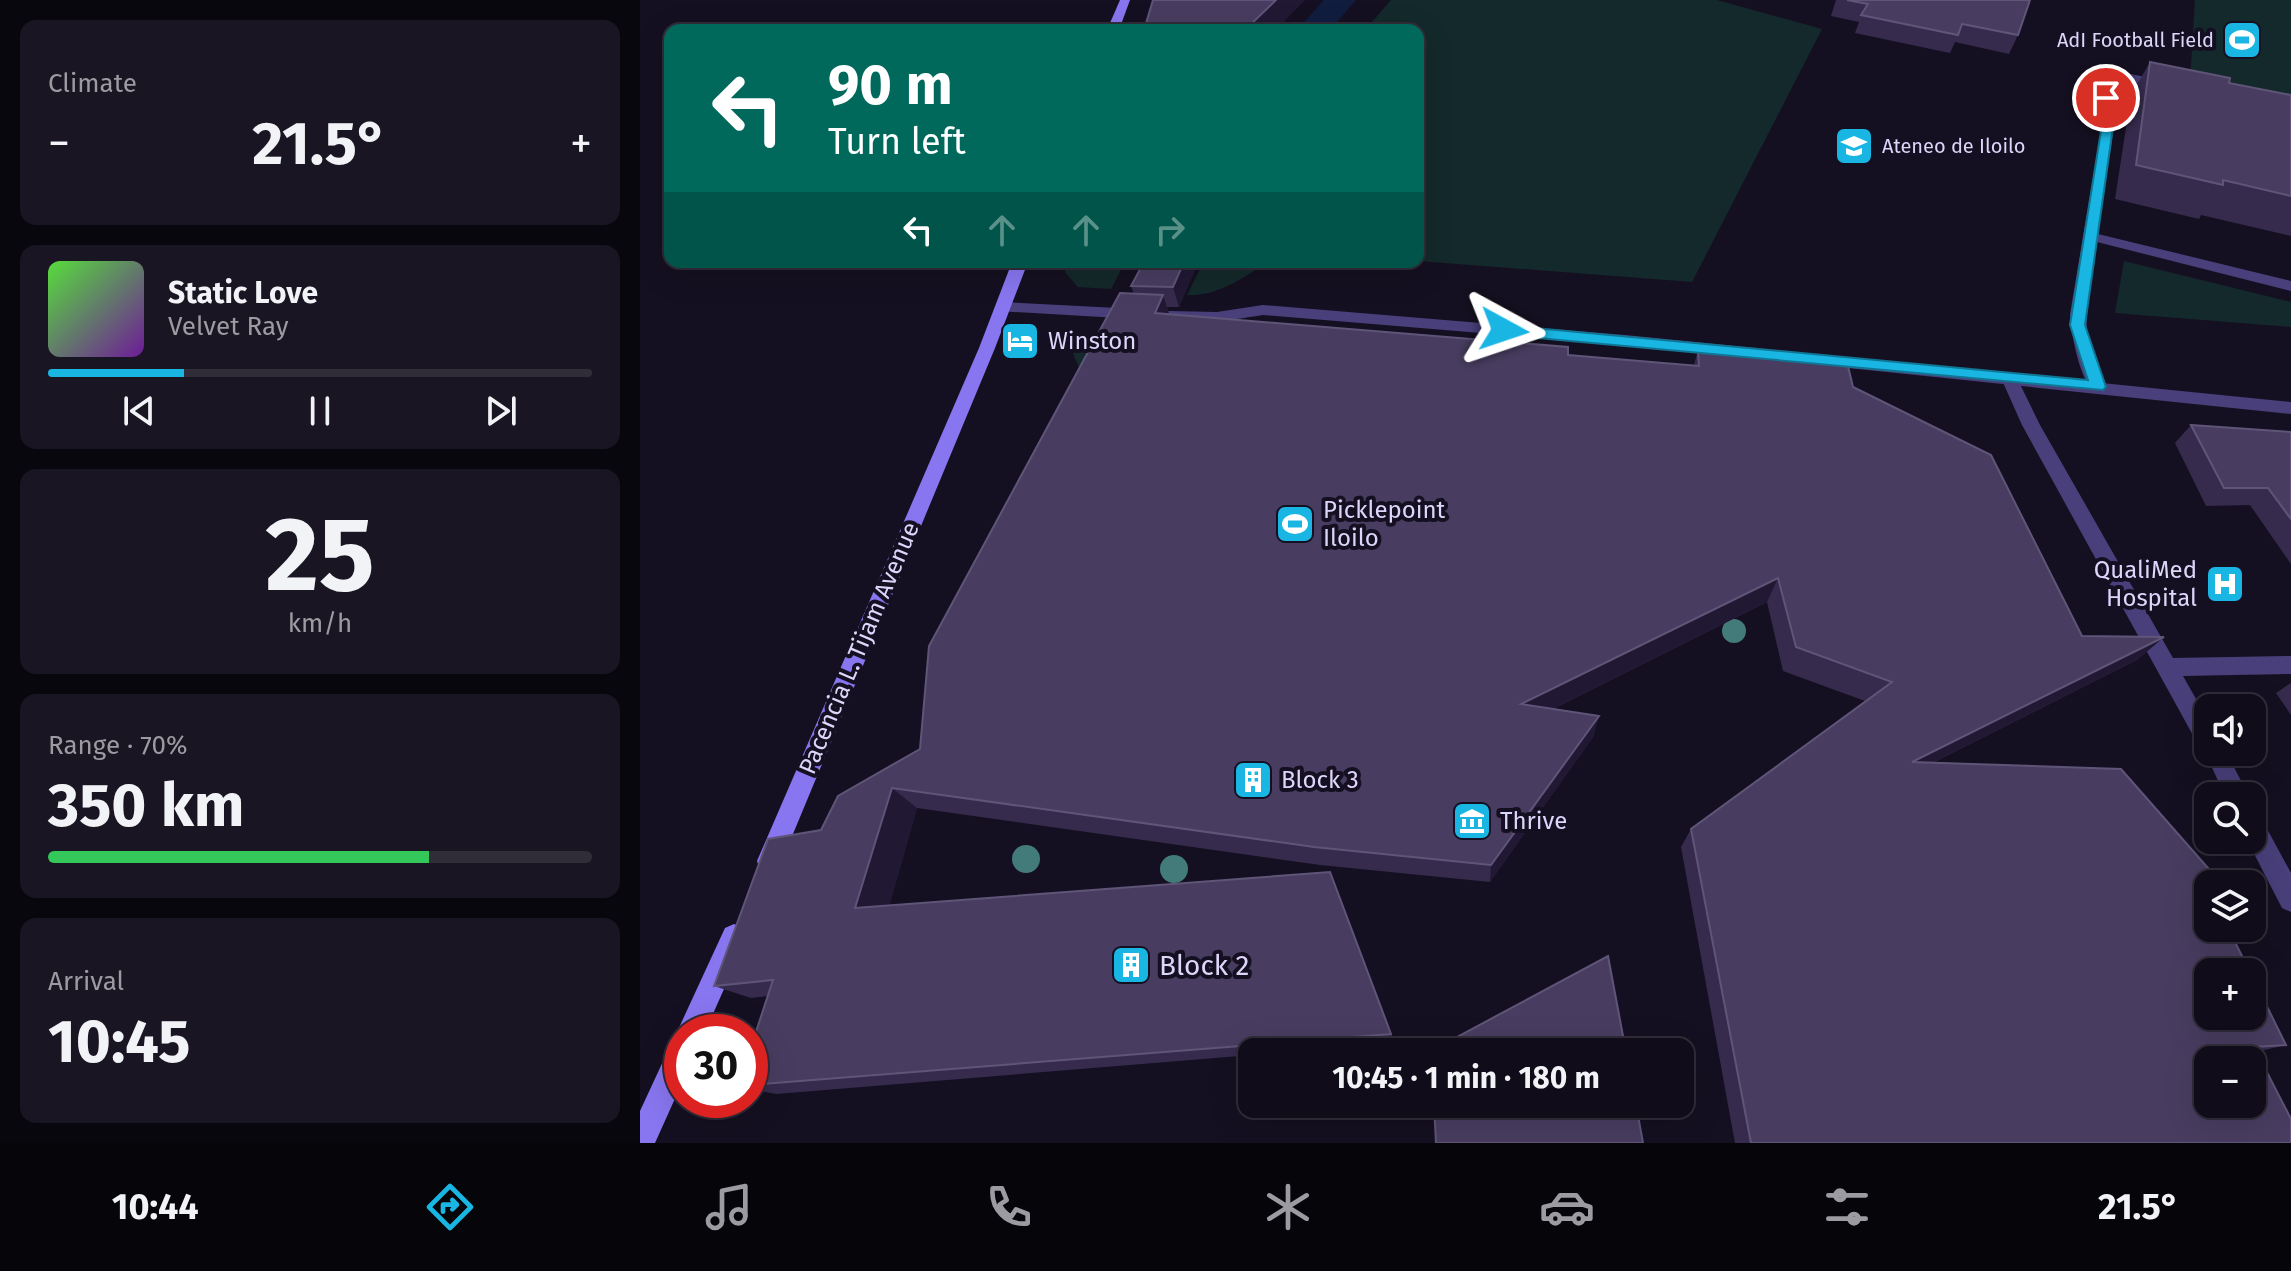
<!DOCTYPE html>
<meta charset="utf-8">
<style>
body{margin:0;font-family:"Fira Sans",sans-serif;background:#191522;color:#f1f3f6;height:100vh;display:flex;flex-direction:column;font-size:30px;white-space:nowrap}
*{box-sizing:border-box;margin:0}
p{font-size:26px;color:#9c9ba2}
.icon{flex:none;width:44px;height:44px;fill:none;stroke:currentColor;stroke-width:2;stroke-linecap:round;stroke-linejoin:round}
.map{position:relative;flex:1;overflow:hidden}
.panel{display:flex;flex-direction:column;gap:20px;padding:20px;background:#09070e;width:640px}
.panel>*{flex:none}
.hud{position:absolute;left:24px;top:24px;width:760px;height:244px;border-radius:16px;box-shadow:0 8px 32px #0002,0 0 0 2px #302c38;background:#00695c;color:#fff;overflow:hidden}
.fabs{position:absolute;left:1554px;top:694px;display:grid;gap:16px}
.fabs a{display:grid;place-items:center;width:72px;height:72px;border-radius:16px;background:#100c19;box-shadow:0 8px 32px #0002,0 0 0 2px #302c38;font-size:40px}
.speed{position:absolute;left:24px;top:1014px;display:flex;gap:16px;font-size:40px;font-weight:700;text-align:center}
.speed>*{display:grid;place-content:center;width:104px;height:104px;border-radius:50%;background:#100c19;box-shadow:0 8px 32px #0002,0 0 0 2px #302c38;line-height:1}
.speed .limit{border:12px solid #d22;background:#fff;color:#111}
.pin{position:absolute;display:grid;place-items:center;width:68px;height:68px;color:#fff;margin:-34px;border:4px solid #fff;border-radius:50%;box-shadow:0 2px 8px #0007}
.me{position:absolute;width:88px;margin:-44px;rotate:95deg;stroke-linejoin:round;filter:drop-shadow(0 0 6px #0008)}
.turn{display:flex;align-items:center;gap:28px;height:168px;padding:0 32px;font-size:36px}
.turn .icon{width:104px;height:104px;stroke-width:2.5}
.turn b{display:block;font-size:56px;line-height:68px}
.lanes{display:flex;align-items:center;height:76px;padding:0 32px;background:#0003;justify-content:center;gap:40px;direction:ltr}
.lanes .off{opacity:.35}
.big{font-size:60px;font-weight:700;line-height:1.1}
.panel .card{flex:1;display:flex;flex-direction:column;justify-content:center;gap:12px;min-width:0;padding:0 28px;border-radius:16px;background:#191522}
.panel .dial{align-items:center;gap:0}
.dial b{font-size:104px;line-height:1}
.song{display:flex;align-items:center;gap:24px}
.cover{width:96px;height:96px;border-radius:12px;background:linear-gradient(135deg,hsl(110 70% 55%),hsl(280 70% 35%))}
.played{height:8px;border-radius:4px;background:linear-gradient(90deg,#19b6e3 25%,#302c38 25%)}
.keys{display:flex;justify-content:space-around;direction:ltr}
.heat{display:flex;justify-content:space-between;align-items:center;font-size:44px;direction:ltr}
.charge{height:12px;border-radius:6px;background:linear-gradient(90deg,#34c759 70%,#302c38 0)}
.trip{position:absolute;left:598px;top:1038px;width:456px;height:80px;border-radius:16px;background:#100c19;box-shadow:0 8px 32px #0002,0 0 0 2px #302c38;font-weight:700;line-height:80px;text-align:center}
.menu{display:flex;height:128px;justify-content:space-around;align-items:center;background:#06050a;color:#9c9ba2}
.menu .icon{width:56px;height:56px}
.menu .on{color:#19b6e3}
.menu b{font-size:36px;color:#f1f3f6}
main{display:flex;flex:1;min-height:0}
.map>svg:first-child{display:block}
.green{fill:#14292b}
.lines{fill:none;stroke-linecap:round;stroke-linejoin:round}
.canal{fill:#111d3f;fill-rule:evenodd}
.lane{fill:#49407b;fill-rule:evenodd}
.street{fill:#49407b;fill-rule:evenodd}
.secondary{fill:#8876f0;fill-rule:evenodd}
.tree{fill:#437b7b}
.wall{fill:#362b4d}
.shaded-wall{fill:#211834}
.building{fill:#483d60;stroke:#5f5578;stroke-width:2;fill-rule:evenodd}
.route{fill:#19b6e3;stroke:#107694;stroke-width:2}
.labels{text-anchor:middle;stroke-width:8;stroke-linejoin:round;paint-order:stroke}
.far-poi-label{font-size:20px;fill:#ded5fa;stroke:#151021;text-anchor:end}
.poi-label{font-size:24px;fill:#ded5fa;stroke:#151021;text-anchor:start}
.street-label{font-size:24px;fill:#ded5fa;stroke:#151021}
.near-poi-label{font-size:28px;fill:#ded5fa;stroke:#151021;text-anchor:start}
</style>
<main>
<section class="panel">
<div class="card"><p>Climate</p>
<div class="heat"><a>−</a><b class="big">21.5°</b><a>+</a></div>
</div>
<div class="card">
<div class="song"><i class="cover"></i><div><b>Static Love</b><p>Velvet Ray</p></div></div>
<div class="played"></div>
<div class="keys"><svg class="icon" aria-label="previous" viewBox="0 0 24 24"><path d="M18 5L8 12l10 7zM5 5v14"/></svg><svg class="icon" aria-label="pause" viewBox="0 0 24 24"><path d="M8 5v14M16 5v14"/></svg><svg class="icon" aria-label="next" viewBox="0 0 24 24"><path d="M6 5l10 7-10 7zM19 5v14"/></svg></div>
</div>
<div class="card dial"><b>25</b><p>km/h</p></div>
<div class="card"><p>Range · 70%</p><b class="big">350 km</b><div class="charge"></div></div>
<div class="card"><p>Arrival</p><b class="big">10:45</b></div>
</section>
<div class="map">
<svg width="1651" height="1143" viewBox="0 0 1651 1143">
<rect width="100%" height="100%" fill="#151021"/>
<g class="green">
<path d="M751,0H1077L1182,29L1052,282L778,261V30H725Z"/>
<path d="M1555,0H1651V101L1550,81Z"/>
<path d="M1484,261L1651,302V327L1475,313Z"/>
<path d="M426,262H485L471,289L438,287L425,272Z"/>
<path d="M563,263L617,269C595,283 574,296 547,295Z"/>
<path d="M432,332L475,337L442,375L428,341Z"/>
</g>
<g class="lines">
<path class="canal" d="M684,0H716L690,30H657Z"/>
<g class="lane">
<path d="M1475,71L1526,81L1532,85L1526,89L1471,78L1469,75Z"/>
<path d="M1450,87L1470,95L1477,106L1458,234L1651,281V291L1457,242L1446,314L1448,341L1467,387L1458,393C1440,387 1431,332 1430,314L1465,106C1460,98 1450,98 1444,91Z"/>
<path d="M1369,372L1377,378L1400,425L1533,658L1651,656V674L1543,676L1568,720V752H1586L1609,796H1585L1564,750L1560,748L1382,425L1361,378Z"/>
<path d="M1612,812L1620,816L1651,873V912L1642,908L1607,840H1612Z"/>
</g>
<g class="street">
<path d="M363,302L496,309L504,314L496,319L357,311L355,307Z"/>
<path d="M623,305L985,335L1651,402V414L985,345L623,315C601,318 536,331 520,316L528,311L577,312Z"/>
</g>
<g class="secondary">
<path d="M480,0H490L479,30H467Z"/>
<path d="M372,262H388L355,348L138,870L129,873L120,870L117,861L339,348Z"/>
<path d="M94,924L103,928L107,937L103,946L65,1032H42V1083L15,1143H0V1111L32,1042L40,1039L37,1032L85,928Z"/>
</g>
</g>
<g class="tree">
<circle cx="1094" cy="631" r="12"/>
<circle cx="386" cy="859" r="14"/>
<circle cx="534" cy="869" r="14"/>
</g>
<g class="wall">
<path d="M1196,0H1390L1378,35L1369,54L1315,42L1310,53L1215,33L1219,22L1191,16Z"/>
<path d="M1510,62L1589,83L1651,95V236L1561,215L1559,219L1475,199L1491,95Z"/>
<path d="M504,262H558L539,307H527L529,314L928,355L1054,365L1058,350L1213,387L1442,636L1524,637L1497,660L1292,763L1568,884V928L1646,1045L1616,1052L1651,1143H1095L1041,847L1051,829L1225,701L1143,671L1127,602L913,709L959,716L953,737L850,882L680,865L277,808L249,906L690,872L755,1044L653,1052H612V1055L136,1094L110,1089V1050L127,996L111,998L74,986L181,830L280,749L494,294L491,286Z"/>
<path d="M1551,425L1651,432V564L1610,505L1566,506L1535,443Z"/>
<path d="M1651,683V715L1636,693Z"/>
</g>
<g class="shaded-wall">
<path d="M636,0H665L636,30H605Z"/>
<path d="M544,262H558L539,307L533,287Z"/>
<path d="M523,295L532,323L515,313Z"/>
<path d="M1138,578L1127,602L879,726L881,704Z"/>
<path d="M1524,637L1497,660L1253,782L1272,762Z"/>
<path d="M959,716L953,737L850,882L851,865Z"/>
<path d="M252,788L277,808L244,924L215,908Z"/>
</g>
<g class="building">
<path d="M513,0H636L605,30H504Z"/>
<path d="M1207,0H1390L1378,35L1322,24L1318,35L1221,15L1228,4Z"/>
<path d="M1510,62L1590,78L1589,83L1651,95V196L1583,180V185L1496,165Z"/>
<path d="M504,262H544L533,287L491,286Z"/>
<path d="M480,293L523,295L515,313L928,347V355L1059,366L1058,350L1207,362L1213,387L1351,455L1442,636L1524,637L1272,762L1481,769L1582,884L1567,885L1568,887V928H1588L1610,972H1568V1016H1612V976L1646,1045L1614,1047L1651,1119V1143H1111L1051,829L1252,682L1156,647L1138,578L881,704L959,716L851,865L674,847L252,788L215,908L690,872L751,1034L110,1085V1050L133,980L74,986L128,839L181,830L198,796L280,749L289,646ZM1568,1060H1612V1104H1568Z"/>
<path d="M1551,425L1651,432V519L1628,488H1584Z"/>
<path d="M968,956L986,1052H791V1051Z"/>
<path d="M794,1104H996L1003,1143H796Z"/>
</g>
<path class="route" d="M1466,94L1476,106L1445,325L1466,387L1463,390L864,335L857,330L864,325L1448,380L1430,325L1465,106L1460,98Z"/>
<defs>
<symbol id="stadium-square" viewBox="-11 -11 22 22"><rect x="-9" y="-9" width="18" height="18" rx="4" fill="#19b6e3" stroke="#151021"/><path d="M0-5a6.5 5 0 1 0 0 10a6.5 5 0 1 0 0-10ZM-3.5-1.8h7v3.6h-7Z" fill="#fff"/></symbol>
<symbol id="school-square" viewBox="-11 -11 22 22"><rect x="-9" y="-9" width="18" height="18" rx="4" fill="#19b6e3" stroke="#151021"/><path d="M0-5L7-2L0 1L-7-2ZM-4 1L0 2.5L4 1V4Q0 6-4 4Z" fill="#fff"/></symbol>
<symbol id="hotel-square" viewBox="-11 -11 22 22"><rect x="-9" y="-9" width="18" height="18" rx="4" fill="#19b6e3" stroke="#151021"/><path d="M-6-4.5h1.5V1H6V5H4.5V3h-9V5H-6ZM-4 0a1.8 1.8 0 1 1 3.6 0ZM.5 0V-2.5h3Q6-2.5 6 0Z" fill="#fff"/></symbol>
<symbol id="hospital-square" viewBox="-11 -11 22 22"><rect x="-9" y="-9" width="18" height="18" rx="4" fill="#19b6e3" stroke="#151021"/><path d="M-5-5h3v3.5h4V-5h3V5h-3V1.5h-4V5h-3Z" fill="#fff"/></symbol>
<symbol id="building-square" viewBox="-11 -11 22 22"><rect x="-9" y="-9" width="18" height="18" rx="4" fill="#19b6e3" stroke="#151021"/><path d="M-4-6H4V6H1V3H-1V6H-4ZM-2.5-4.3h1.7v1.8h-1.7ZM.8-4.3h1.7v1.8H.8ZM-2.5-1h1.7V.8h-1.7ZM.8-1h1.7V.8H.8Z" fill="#fff"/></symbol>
<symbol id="museum-square" viewBox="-11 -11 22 22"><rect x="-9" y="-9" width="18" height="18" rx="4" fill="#19b6e3" stroke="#151021"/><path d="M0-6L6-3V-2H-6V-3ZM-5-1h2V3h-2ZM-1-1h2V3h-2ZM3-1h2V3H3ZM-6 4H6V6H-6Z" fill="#fff"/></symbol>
</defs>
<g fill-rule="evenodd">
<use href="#stadium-square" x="1580" y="18" width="44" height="44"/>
<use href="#school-square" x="1192" y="124" width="44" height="44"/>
<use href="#hotel-square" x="358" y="319" width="44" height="44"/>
<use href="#stadium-square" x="633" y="502" width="44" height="44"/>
<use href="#hospital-square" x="1563" y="562" width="44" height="44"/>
<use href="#building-square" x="591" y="758" width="44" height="44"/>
<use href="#museum-square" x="810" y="799" width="44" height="44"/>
<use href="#building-square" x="469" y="943" width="44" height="44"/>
</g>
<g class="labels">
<g class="far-poi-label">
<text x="1574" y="47">AdI Football Field</text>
<text x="1242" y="153" text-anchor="start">Ateneo de Iloilo</text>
</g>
<g class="poi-label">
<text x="408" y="349">Winston</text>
<text x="683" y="518">Picklepoint<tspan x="683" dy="28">Iloilo</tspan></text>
<text x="1557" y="578" text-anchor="end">QualiMed<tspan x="1557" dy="28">Hospital</tspan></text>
<text x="641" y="788">Block 3</text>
<text x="860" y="829">Thrive</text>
</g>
<g class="street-label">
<text transform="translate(219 648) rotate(-67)" y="8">Pacencia L. Tijam Avenue</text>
</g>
<g class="near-poi-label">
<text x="519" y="975">Block 2</text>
</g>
</g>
</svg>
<div class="fabs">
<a><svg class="icon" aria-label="sound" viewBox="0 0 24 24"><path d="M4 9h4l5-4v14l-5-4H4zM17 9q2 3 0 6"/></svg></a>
<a><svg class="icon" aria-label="search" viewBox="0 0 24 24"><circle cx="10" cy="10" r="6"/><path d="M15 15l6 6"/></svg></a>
<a><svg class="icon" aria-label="layers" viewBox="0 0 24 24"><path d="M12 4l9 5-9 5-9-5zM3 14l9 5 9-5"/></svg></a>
<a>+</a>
<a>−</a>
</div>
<div class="speed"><div class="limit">30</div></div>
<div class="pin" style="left:1466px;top:98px;background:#d93025"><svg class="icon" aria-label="arrive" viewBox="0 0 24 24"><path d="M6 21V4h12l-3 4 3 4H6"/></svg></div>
<svg class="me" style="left:864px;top:330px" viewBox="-20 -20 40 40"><path d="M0-17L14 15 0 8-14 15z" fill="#19b6e3" stroke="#fff" stroke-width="4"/></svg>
<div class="trip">10:45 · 1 min · 180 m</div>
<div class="hud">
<div class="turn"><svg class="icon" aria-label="left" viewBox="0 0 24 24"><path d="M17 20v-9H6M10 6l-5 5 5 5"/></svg><div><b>90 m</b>Turn left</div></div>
<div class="lanes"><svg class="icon" aria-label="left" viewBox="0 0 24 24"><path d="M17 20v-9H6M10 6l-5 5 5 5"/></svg><svg class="icon off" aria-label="ahead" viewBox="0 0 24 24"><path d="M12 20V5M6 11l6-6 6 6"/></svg><svg class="icon off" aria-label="ahead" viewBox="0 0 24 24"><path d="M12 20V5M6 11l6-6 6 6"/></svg><svg class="icon off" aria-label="right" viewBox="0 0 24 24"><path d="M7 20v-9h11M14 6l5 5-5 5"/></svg></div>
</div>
</div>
</main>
<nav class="menu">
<b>10:44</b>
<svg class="icon on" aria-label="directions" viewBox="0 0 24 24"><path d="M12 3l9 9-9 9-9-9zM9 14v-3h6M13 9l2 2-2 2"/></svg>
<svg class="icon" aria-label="music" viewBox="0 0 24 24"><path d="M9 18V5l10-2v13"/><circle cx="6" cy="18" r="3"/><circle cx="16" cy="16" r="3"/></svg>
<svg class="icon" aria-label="phone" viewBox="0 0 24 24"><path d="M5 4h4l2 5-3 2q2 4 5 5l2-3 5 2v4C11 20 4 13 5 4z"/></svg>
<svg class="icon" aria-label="climate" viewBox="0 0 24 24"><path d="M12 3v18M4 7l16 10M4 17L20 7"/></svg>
<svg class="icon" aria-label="car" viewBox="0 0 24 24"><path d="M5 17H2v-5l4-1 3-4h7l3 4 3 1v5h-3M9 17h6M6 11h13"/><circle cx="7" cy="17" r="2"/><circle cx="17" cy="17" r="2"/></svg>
<svg class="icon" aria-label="filters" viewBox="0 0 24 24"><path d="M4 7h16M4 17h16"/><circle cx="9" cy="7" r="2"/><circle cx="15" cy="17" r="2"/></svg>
<b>21.5°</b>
</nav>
